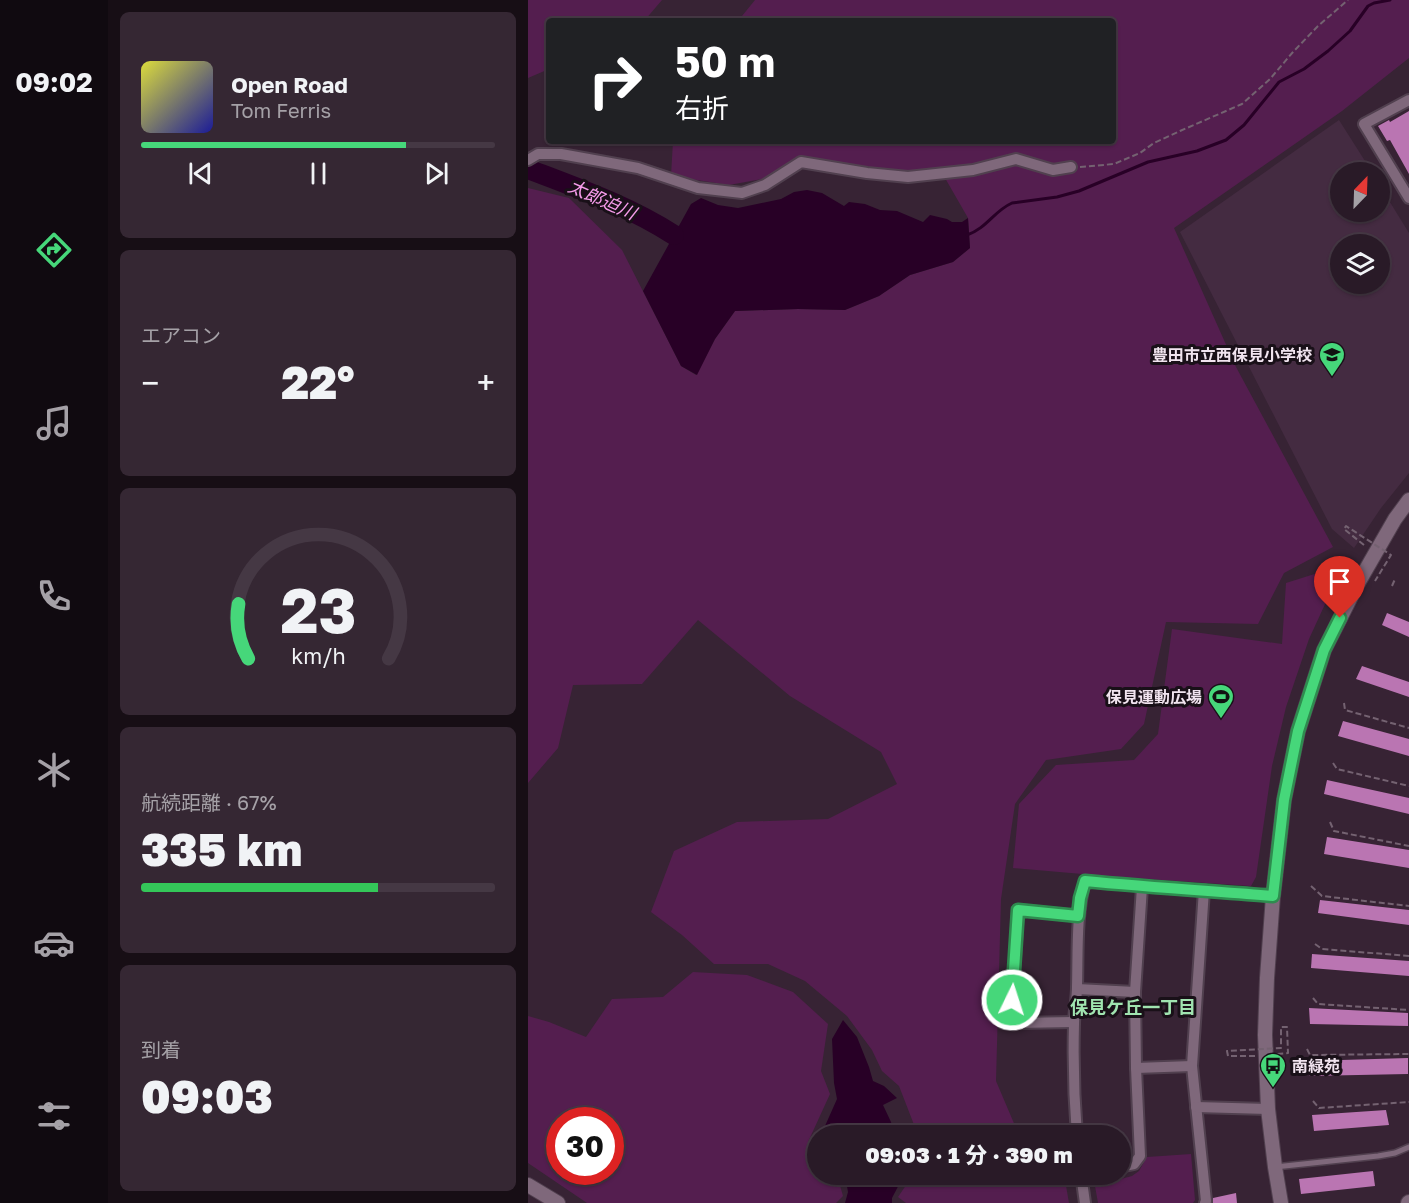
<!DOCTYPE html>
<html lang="ja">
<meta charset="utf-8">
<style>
body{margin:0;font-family:"Golos Text","Noto Sans JP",sans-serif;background:#352733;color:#f1f3f6;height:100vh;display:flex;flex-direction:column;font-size:22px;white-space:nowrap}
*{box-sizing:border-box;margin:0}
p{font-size:20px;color:#a5a1a7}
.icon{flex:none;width:33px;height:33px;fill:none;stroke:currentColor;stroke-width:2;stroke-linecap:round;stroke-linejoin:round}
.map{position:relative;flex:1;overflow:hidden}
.details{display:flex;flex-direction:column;gap:12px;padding:12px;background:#170e15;width:420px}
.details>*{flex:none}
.top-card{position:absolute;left:18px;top:18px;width:570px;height:126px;border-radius:6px;box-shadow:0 2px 4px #0004,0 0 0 2px #453844;background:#202124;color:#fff;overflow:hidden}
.needle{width:39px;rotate:23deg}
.controls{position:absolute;left:802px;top:162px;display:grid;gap:12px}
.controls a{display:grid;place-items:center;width:60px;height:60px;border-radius:50%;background:#291a27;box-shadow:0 2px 4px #0004,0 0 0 2px #453844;font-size:30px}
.speed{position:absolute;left:18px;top:1107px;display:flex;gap:12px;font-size:30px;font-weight:700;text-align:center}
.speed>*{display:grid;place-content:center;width:78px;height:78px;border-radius:50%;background:#291a27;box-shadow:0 2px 4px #0004,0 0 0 2px #453844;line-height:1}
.speed .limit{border:9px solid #d22;background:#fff;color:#111}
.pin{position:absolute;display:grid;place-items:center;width:51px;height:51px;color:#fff;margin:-62px -26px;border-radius:50% 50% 50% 0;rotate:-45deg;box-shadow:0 0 6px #0007}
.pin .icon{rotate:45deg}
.me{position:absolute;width:66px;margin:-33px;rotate:4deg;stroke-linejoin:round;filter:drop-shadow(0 0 4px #0008)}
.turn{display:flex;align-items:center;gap:21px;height:126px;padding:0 30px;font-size:27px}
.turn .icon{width:78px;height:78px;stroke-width:2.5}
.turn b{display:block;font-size:42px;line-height:51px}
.big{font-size:45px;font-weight:800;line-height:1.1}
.details .widget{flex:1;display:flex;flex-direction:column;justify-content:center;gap:9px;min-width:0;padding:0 21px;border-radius:9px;background:#352733}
.details .dial{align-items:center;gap:0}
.dial svg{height:156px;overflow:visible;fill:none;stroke:#453844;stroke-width:7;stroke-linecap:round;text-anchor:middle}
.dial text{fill:#f1f3f6;stroke:none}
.song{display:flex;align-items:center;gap:18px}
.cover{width:72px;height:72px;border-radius:9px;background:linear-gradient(135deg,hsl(60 70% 55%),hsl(240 70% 35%))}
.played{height:6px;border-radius:3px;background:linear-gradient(90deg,#46d77a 75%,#453844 75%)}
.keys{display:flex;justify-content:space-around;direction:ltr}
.heat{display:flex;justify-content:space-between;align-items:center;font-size:33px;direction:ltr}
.charge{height:9px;border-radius:4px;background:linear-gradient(90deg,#34c759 67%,#453844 0)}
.trip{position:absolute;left:279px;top:1125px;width:324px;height:60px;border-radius:30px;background:#291a27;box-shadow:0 2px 4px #0004,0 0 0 2px #453844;font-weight:800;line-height:60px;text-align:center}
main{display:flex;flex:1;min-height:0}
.tabs{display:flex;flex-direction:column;width:108px;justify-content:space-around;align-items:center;background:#100a10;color:#a5a1a7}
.tabs .icon{width:42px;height:42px}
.tabs .active{color:#46d77a}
.tabs b{font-size:27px;color:#f1f3f6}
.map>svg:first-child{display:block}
.built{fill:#442b41;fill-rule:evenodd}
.green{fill:#541e4f;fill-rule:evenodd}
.water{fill:#280026}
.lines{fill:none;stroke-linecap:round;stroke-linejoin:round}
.stream{stroke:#280026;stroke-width:3}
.river{stroke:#280026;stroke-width:20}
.building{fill:#ba75b2}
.service-casing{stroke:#51404f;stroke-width:8}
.minor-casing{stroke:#51404f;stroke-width:14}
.tertiary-casing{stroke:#51404f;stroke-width:16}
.path{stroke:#746271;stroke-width:2;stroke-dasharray:6 3;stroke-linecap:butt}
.service{stroke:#7f687b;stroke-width:5}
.minor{stroke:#7f687b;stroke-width:10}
.tertiary{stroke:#7f687b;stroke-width:14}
.path-bridge{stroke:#746271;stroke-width:2;stroke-dasharray:6 3;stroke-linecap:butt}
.route-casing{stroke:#2e8c4f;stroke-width:15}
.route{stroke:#46d77a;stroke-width:10}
.labels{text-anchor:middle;stroke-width:6;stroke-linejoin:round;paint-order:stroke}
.poi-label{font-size:16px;font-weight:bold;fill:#f1e4ef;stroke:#191018;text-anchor:end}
.water-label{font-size:18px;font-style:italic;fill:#f59bea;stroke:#191018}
.neighbourhood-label{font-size:18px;font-weight:bold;fill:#a0e4b0;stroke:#191018}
</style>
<main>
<nav class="tabs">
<b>09:02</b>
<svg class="icon active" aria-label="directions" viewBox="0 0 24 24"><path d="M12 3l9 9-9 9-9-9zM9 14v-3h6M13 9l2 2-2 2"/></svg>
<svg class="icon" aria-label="music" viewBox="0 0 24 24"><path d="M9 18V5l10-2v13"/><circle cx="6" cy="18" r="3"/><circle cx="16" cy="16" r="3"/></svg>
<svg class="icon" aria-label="phone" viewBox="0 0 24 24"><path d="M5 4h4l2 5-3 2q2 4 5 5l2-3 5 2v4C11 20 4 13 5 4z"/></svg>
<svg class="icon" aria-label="climate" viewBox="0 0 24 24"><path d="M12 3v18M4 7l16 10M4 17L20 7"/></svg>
<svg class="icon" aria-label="car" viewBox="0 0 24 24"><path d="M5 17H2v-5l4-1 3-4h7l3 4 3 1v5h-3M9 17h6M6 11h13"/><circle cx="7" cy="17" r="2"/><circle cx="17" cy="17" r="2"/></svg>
<svg class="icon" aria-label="filters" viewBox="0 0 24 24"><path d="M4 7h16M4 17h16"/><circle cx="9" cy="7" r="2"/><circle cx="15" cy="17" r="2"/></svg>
</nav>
<section class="details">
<div class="widget">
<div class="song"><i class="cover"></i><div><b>Open Road</b><p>Tom Ferris</p></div></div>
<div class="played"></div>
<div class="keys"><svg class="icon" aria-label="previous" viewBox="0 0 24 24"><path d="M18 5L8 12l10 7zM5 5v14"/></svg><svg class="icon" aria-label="pause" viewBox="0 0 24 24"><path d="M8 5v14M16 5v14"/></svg><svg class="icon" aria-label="next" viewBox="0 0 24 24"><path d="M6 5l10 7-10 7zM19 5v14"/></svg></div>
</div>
<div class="widget"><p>エアコン</p>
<div class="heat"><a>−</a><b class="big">22°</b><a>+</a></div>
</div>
<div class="widget dial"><svg viewBox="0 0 100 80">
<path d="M14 69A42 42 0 1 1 86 69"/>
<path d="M14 69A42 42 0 0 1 9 41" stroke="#46d77a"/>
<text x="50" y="56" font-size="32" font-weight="700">23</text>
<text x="50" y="72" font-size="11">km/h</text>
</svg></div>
<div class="widget"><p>航続距離 · 67%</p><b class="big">335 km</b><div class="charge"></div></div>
<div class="widget"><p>到着</p><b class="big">09:03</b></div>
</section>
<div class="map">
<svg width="881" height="1203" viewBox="0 0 881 1203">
<rect width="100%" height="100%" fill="#372334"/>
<path class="built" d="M811,120L844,172H813V212H852V186L881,233V473L853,508L826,548L804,529L652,232ZM813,244H852V284H813Z"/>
<g class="green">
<path d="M0,0H134L116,21H21V69L0,78Z"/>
<path d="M227,0H881V58L814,111L646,228L708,367L805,547L756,573L730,624L638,622L616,724L593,749L518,760L487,804L473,899L468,1081L491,1135H390L371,1086L354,1071L344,1050L319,1016L277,981L240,964H186L154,935L123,912L146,851L209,822L300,819L369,784L353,752L262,696L170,620L114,684L45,685L30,748L0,783V188L41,198L94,250L153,366L168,375L187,339L207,311L270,309L317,310L351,296L382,275L425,262L442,248L440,218L413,171L380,176L272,158L234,179L201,185L143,176L145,141H585V21H210Z"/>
<path d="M815,565L781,639L758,707L744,766L728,877L723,886L589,877L485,868L491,804L528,765L606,760L630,734L644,629L754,644L758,583Z"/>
<path d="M165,972L219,975L265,992L300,1024L293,1071L302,1094L280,1142L289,1148L290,1174L309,1175L315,1196L308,1203H59L0,1163V1016L21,1022L58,1037L84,999L135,997ZM32,1120H82V1172H32Z"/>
<path d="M663,1154L667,1200L665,1203H570L567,1186L604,1176L611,1171L619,1157Z"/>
<path d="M536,1174L541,1203H378L370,1197L385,1175Z"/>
</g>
<g class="water">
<path d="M279,190L294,193L316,206L321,202L337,204L352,210L369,211L395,222L402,215L419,219L424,222H434L440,218L442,248L425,262L382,275L351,296L317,310L270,309L207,311L187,339L169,375L153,366L115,291L163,204L173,198L190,205L210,208L253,199L266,192Z"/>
<path d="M315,1020L329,1037L341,1067L345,1081L356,1086L369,1098L355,1105L363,1122L366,1135H293L309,1099L306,1083L304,1039Z"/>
<path d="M317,1175V1174L376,1175L364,1198V1203H317L320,1192Z"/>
</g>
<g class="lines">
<path class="stream" d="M439,235C459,228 466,211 484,203L529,197L551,191L620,162L669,151L698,140L716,125L751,82L776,69L800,51L822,31L840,6L846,3L862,0"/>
<path class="river" d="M0,169C50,188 101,206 146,235"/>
</g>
<g class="building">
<path d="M881,111V174L862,140L859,141L850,126L861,120L862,122Z"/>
<path d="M859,613L881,622V637L854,625Z"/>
<path d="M834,666L881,682V697L828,679Z"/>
<path d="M815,721L881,739V756L810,736Z"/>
<path d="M799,780L881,798V814L796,794Z"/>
<path d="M799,837L881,850V868L796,854Z"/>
<path d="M792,900L881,910V925L790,913Z"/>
<path d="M784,954L881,961V976L783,968Z"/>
<path d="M781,1008L880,1013V1026L782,1024Z"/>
<path d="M880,1058V1074L781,1076L780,1061Z"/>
<path d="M858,1110L861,1125L786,1131L784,1115Z"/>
<path d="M845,1171L847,1186L773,1194L771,1179Z"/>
<path d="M708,1193L709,1203H685V1198Z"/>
</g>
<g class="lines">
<defs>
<path id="service" d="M747,1167L850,1156L867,1153L881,1147"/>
<g id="minor">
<path d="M881,100L836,124L881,198"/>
<path d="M0,160L10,154H33L110,168L170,188L214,193L237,185L273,162L339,173L380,177L445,170L488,159L525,170L543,167"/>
<path d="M676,890L664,1066L678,1201L677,1203"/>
<path d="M549,989L607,992"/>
<path d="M546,1022L483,1023L490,910L550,916"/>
<path d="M608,1068L664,1066"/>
<path d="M668,1107L740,1109"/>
<path d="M549,1136C546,1099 545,1061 546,1024C546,1012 549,999 549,987C550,951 548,915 557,881C619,887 682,891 745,896"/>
<path d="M592,1167L606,1164L612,1156L608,1068L607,992L614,887"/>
<path d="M553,1174L557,1203"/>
</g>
<g id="tertiary">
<path d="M0,1185L30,1203"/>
<path d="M753,1203L747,1167L740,1109L737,1035L739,978L745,896L756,800L770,731L796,650L829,585L867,519L881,500"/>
<path d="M880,1203L881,1202"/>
</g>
</defs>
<use href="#service" class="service-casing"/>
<use href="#minor" class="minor-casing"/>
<use href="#tertiary" class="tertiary-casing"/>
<g class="path">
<path d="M552,167L586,164L612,153L626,143L652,131L714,104L742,79L765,52L790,26L820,0"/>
<path d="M864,586L867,579"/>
<path d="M816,703L817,710L881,728"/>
<path d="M805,763L809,769L881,786"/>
<path d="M802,822L806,831L881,846"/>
<path d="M783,886L794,896L881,906"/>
<path d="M787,944L794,949L881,956"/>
<path d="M785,998L790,1004L881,1010"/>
<path d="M779,1049L782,1055L881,1054"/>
<path d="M785,1101L791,1108L881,1102"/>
</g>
<use href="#service" class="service"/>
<use href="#minor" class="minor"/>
<use href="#tertiary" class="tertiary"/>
<g class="path-bridge">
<path d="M836,545L816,529L818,526L863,555L847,581"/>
<path d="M727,1056H700L699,1051L753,1048V1027H759L760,1053L749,1054"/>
</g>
</g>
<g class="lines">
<defs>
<path id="route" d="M484,1000L490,910L550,916L552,898L557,881C619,887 682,891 745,896L756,800L770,731L796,650L812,618"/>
</defs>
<use href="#route" class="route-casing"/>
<use href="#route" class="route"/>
</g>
<defs>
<symbol id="school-pin" viewBox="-11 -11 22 30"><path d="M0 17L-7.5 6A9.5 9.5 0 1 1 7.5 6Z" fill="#46d77a" stroke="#191018"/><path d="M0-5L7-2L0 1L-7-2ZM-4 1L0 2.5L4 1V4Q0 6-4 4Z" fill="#111"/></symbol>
<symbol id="stadium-pin" viewBox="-11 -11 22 30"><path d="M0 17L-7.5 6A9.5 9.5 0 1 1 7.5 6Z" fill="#46d77a" stroke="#191018"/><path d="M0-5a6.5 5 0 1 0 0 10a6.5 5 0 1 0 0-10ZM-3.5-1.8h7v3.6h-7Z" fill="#111"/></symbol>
<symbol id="bus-pin" viewBox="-11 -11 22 30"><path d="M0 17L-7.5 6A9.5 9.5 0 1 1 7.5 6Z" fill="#46d77a" stroke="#191018"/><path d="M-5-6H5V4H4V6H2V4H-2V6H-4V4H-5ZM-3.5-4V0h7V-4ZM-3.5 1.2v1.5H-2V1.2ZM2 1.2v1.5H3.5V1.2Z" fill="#111"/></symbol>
</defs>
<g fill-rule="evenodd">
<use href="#school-pin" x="789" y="340" width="30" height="40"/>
<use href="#stadium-pin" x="678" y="682" width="30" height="40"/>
<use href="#bus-pin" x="730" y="1051" width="30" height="40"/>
</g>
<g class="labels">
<g class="poi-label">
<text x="784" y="361">豊田市立西保見小学校</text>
<text x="674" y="703">保見運動広場</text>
<text x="764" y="1072" text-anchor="start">南緑苑</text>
</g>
<g class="water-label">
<text transform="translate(74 200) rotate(24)" y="6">太郎迫川</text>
</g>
<g class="neighbourhood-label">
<text x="605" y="1014">保見ケ丘一丁目</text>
</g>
</g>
</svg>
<div class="controls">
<a><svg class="needle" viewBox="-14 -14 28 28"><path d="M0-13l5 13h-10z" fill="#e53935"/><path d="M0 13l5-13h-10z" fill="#a5a1a7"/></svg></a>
<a><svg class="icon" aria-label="layers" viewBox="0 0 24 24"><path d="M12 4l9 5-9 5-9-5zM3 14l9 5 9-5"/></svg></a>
</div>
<div class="speed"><div class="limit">30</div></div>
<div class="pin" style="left:812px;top:618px;background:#d93025"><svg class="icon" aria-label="arrive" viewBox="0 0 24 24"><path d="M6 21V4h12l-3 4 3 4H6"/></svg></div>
<svg class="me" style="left:484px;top:1000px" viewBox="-20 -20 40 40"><circle r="17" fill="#46d77a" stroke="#fff" stroke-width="3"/><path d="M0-11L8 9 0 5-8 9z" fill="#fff"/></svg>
<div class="trip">09:03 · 1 分 · 390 m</div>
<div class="top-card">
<div class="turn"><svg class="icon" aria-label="right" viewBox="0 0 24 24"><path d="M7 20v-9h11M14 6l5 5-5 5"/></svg><div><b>50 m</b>右折</div></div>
</div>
</div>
</main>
